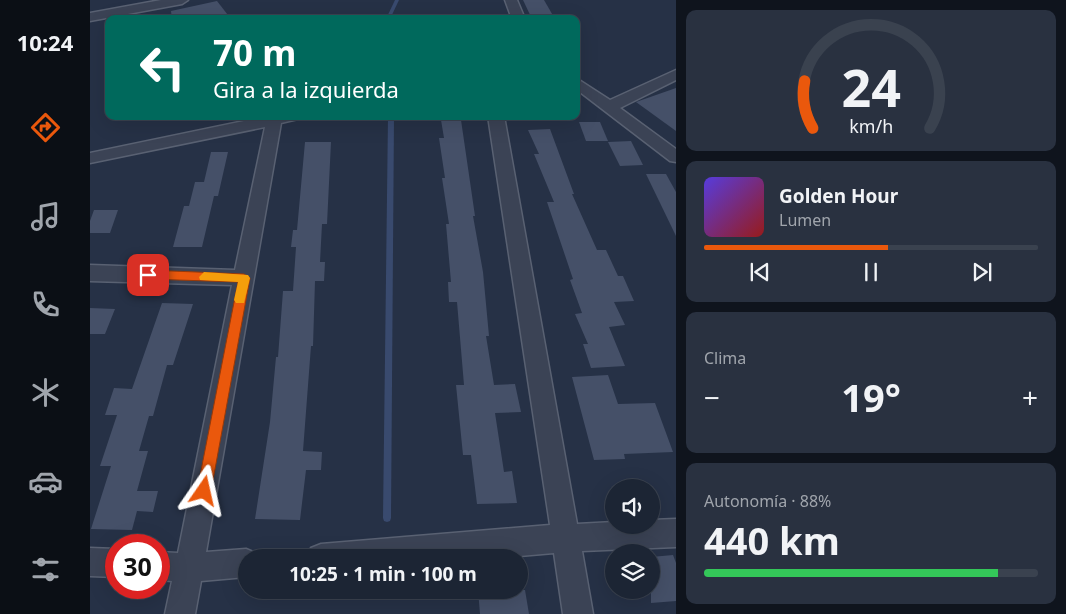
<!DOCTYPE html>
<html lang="es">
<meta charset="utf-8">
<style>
body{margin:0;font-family:"Noto Sans",sans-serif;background:#293140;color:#f1f3f6;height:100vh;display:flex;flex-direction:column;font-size:19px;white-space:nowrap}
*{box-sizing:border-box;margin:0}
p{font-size:16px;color:#a0a5ac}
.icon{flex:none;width:28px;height:28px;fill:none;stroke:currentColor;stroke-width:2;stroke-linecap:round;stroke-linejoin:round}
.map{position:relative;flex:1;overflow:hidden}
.sheet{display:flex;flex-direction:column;gap:10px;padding:10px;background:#0f141d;width:390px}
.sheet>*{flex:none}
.top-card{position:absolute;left:15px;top:15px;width:475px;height:105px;border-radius:10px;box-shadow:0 5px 20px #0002,0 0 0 1px #3a424f;background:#00695c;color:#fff;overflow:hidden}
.fabs{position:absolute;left:515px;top:479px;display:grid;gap:10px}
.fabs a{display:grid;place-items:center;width:55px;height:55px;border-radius:50%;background:#1c2534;box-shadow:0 5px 20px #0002,0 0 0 1px #3a424f;font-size:25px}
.speed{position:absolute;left:15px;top:534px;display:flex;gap:10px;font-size:25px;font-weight:700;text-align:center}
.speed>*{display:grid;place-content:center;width:65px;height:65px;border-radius:50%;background:#1c2534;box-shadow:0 5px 20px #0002,0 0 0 1px #3a424f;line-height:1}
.speed .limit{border:8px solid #d22;background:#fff;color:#111}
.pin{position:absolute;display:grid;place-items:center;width:42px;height:42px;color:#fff;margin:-21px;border-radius:10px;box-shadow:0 2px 8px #0006}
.me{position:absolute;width:55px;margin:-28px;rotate:11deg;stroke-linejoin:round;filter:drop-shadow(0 0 4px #0008)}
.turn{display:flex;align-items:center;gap:18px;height:105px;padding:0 25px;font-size:22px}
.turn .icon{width:65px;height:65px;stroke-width:2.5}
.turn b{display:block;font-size:35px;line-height:42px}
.big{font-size:38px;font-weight:700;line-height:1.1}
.sheet .tile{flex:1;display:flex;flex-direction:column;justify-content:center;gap:8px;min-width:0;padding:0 18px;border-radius:10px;background:#293140}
.sheet .dial{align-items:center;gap:0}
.dial svg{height:130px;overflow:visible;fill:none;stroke:#3a424f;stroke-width:7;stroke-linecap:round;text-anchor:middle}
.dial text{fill:#f1f3f6;stroke:none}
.song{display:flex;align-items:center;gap:15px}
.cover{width:60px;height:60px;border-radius:8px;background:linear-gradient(135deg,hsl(250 70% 55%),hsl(0 70% 35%))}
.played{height:5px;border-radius:2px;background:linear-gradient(90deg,#ea580c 55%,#3a424f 55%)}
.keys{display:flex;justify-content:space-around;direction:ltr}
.heat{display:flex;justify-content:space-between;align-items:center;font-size:28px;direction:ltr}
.charge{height:8px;border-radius:4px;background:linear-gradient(90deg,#34c759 88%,#3a424f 0)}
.trip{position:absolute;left:148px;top:549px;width:290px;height:50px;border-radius:25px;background:#1c2534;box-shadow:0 5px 20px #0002,0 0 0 1px #3a424f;font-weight:700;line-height:50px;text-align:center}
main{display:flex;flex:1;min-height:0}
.tab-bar{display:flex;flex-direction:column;width:90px;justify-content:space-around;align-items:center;background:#0b0f15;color:#a0a5ac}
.tab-bar .icon{width:35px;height:35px}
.tab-bar .on{color:#ea580c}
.tab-bar b{font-size:22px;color:#f1f3f6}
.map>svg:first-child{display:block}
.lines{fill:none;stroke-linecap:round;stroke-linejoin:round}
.stream{fill:#394a6e;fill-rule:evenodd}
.building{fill:#455068}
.street-casing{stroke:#596172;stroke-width:3}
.street{fill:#3b4355;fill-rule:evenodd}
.route{fill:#ea580c;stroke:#983908}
.slow{fill:#f59e0b}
</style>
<main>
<nav class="tab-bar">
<b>10:24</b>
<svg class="icon on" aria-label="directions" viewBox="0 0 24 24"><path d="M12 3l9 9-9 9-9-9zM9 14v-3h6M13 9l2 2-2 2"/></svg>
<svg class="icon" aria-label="music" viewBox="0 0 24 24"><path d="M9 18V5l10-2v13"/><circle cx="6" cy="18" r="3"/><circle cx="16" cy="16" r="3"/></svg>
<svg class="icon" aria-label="phone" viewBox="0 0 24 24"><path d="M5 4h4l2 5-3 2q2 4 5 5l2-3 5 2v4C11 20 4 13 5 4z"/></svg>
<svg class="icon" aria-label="climate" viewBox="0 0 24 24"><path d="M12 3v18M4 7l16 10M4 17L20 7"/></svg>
<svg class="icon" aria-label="car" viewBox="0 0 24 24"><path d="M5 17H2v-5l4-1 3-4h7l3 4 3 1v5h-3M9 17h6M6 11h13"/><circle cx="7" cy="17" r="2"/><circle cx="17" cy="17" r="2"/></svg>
<svg class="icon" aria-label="filters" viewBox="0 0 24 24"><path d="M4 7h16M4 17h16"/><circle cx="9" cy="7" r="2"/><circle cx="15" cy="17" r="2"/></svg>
</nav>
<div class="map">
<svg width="586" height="614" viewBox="0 0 586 614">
<rect width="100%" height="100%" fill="#263146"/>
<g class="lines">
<g class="stream">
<path d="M305,0H309L300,19H296Z"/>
<path d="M298,116H304L301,518L300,521L297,522L294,521L293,518Z"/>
</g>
</g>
<g class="building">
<path d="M433,0H454L465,19H442Z"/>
<path d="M127,1L141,19H82L81,11Z"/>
<path d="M586,88V131L546,102Z"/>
<path d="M351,120H371L385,216H383L393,272L399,336H396L404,385L425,384L431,412L405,413L414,472L422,471L427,503L387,504L381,455H373L366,385H374L367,302H359L358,282H361L356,224H359L352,178H355L349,138H354Z"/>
<path d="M489,122H510L518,141H496Z"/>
<path d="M460,129L484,194H482L507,250H516L528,276H533L544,301L524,302L535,325L519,327L535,366L501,368L493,344H498L485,314L492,313L480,280L483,279L457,202H464L444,154H449L438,130Z"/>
<path d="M541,141L553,165L530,166L518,142Z"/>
<path d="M215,142H241L237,224H232L230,262H235L234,281H225L223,346H221L213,451L232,452L231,470H216L210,520L165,519L180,422L186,357H188L193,291H203L206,247H201L203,230H207Z"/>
<path d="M121,152H138L128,196H124L112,247H83L94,206H99L105,182H114Z"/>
<path d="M556,174H576L586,192V236Z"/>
<path d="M4,210H28L20,233H0V221Z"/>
<path d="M72,303L103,304L83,365H77L63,416H59L49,451H58L47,491H68L63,512L47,511L42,530L1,529L21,466H10L27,415H15L24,388L42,389Z"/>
<path d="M0,308L25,309L15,334H0Z"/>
<path d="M518,375L528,404L565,403L583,452L534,454L535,459L504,460L482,377Z"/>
<path d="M583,555L586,563V601L561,603V557Z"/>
<path d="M388,590H435L439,614H390Z"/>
</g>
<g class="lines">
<defs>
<g id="street">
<path d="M71,0H98L92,4L0,21V13Z"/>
<path d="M415,0H427L435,19H422Z"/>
<path d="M586,70V80L530,108L586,149V162L580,161L486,89V78L520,100Z"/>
<path d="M178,116H210L208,119L191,123L116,552L156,549L166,553L168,558H156V577L111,581L105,614H75L82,581L69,580V552L88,553L142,285L0,281V265L145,270L175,127L0,163V153Z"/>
<path d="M398,116H414L487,524L524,522V525H561V520L586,519V547L492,551L503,614H473L464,553L407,558H217L221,548L231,544L460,525Z"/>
<path d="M0,548L26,549V577L0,576Z"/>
</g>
</defs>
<use href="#street" class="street-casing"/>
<use href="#street" class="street"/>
</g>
<path class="route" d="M58,270L154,274L160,278L121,491L119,496L114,498L109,496L107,491L148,282L58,279L52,275Z"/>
<path class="slow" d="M114,272L158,275L160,278L154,303H146L144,300L148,282L110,280L109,277Z"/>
</svg>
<div class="fabs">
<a><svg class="icon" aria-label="sound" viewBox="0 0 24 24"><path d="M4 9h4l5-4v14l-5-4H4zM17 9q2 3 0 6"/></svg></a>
<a><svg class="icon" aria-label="layers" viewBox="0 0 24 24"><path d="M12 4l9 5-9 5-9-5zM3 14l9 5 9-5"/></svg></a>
</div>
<div class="speed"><div class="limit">30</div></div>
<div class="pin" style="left:58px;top:275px;background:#d93025"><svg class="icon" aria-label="arrive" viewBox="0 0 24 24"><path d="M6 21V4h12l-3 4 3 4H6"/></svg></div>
<svg class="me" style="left:114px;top:491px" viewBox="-20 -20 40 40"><path d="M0-17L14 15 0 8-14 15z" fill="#ea580c" stroke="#fff" stroke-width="4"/></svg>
<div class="trip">10:25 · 1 min · 100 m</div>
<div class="top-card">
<div class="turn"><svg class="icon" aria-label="left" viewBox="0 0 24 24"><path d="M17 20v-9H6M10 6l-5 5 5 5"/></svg><div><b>70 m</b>Gira a la izquierda</div></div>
</div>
</div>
<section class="sheet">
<div class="tile dial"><svg viewBox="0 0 100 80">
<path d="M14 69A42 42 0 1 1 86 69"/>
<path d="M14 69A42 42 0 0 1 9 40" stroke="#ea580c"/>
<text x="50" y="56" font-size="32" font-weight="700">24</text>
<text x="50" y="72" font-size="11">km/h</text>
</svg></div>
<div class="tile">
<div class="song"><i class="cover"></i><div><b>Golden Hour</b><p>Lumen</p></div></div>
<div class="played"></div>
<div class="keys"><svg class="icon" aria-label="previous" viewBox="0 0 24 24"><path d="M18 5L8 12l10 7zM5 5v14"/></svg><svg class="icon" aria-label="pause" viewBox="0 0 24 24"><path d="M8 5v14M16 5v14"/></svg><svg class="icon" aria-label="next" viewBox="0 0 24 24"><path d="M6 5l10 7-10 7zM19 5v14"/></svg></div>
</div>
<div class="tile"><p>Clima</p>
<div class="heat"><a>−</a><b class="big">19°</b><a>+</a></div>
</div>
<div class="tile"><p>Autonomía · 88%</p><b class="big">440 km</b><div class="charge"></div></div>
</section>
</main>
